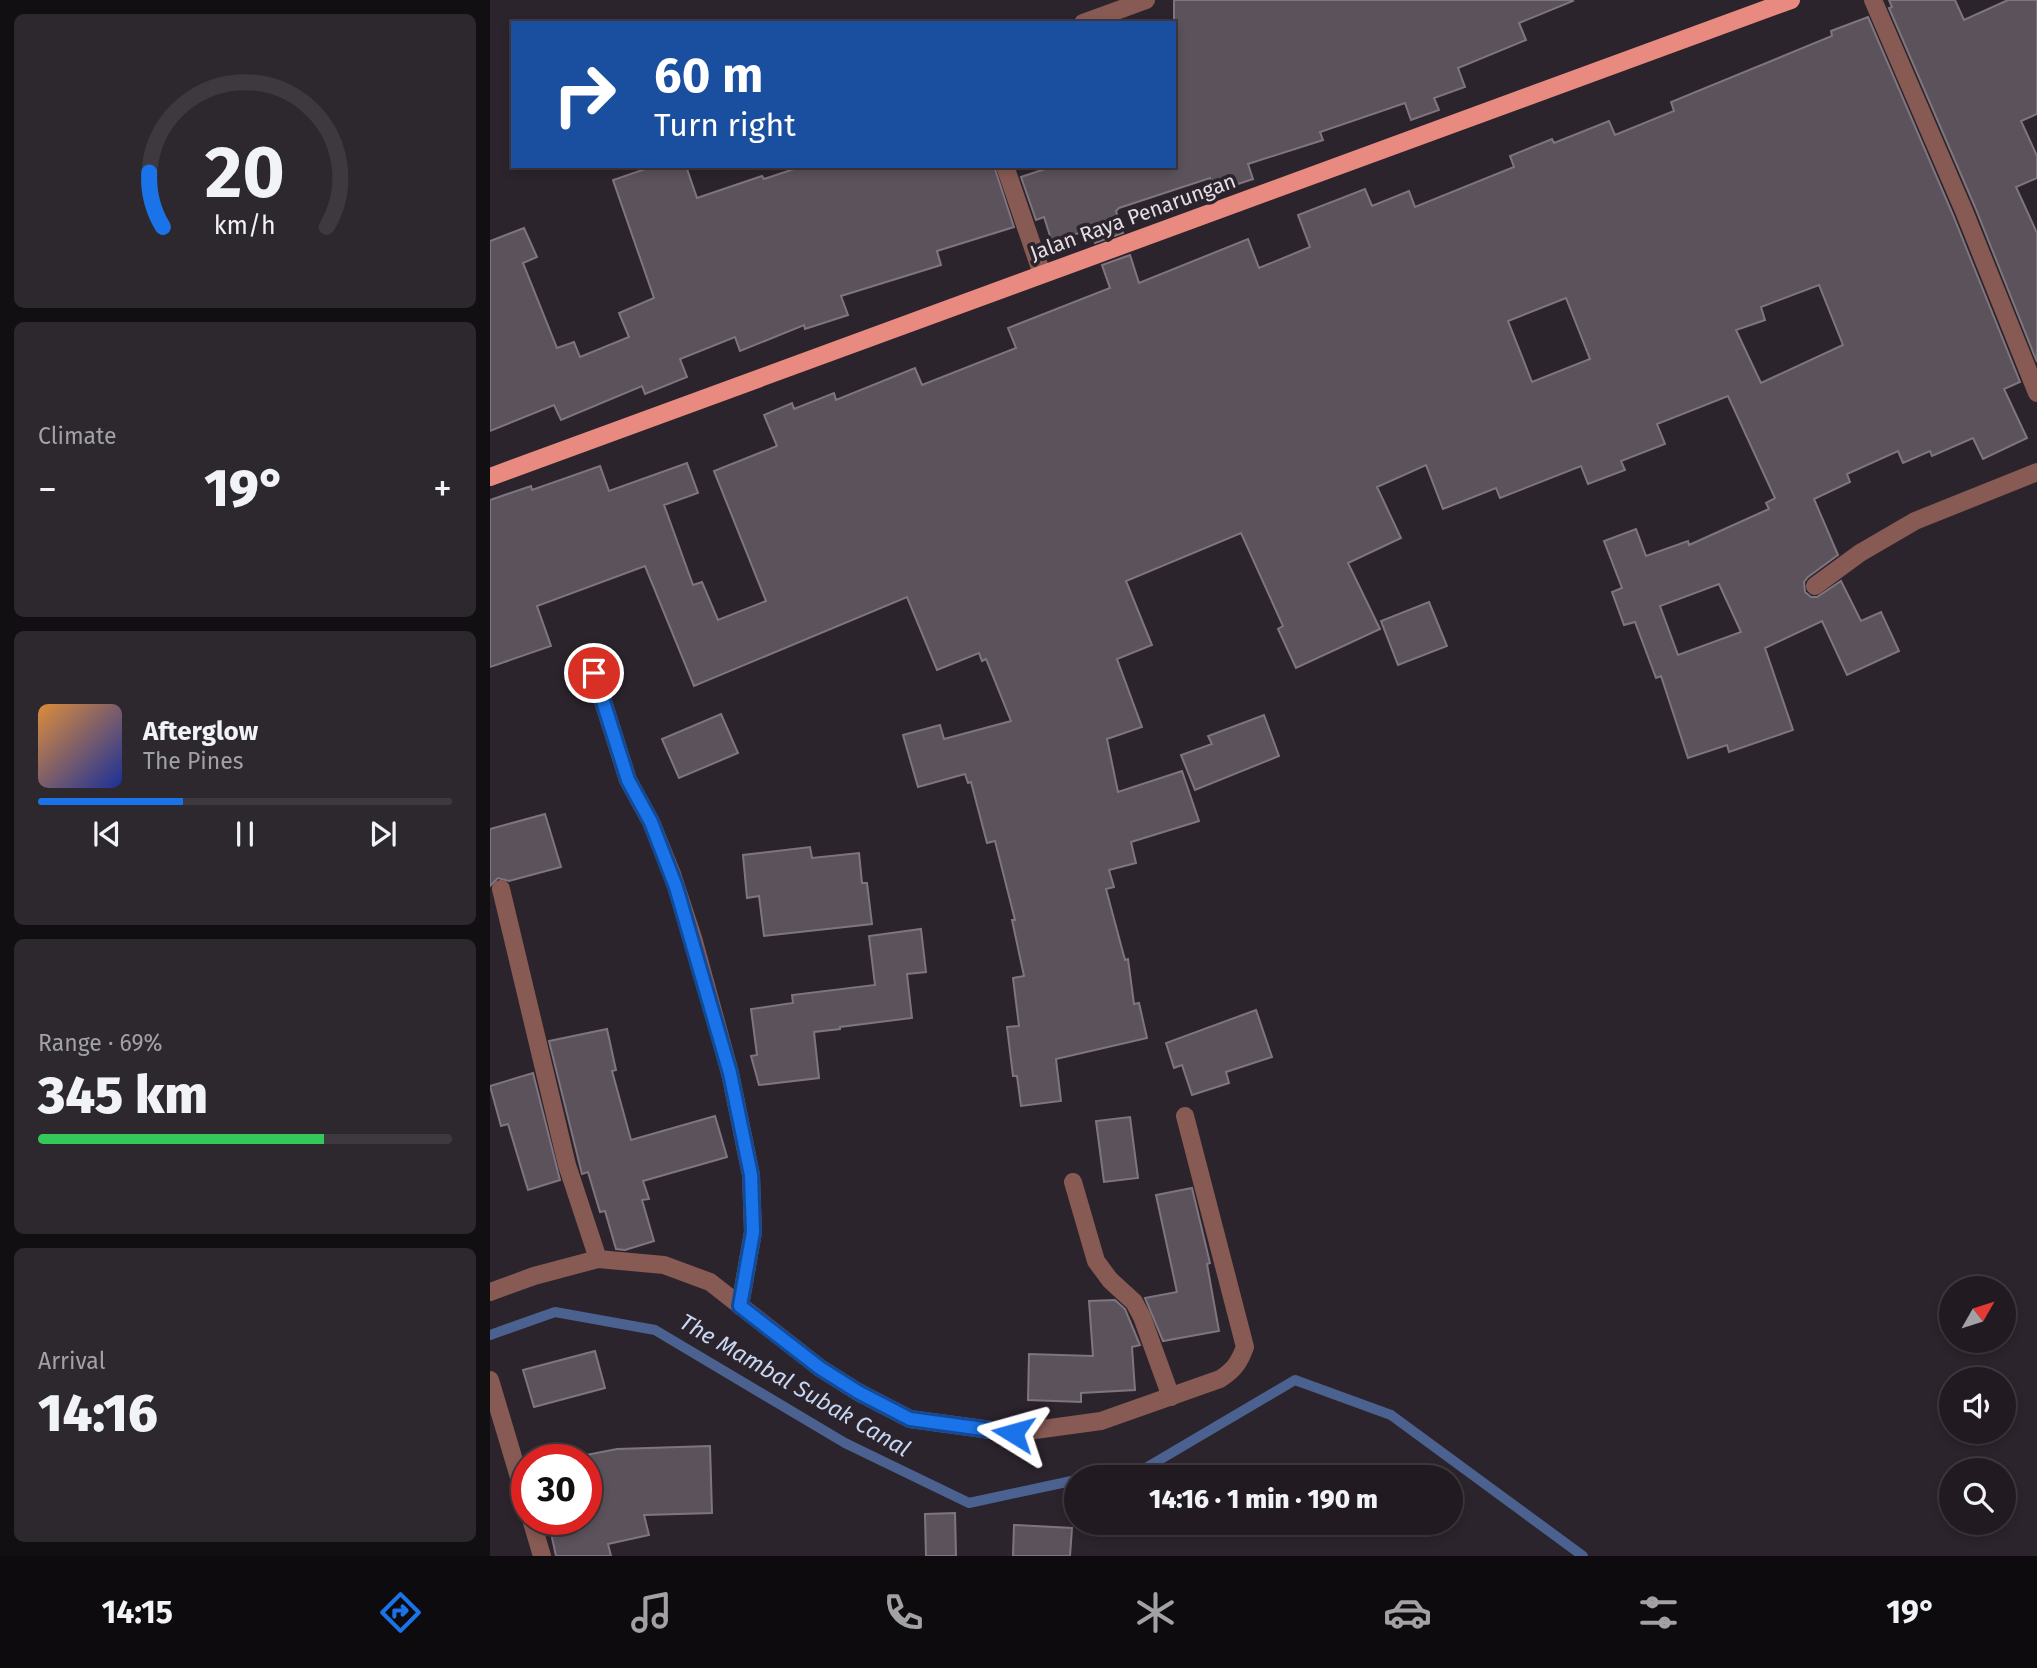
<!DOCTYPE html>
<meta charset="utf-8">
<style>
body{margin:0;font-family:"Fira Sans",sans-serif;background:#2d282e;color:#f1f3f6;height:100vh;display:flex;flex-direction:column;font-size:26px;white-space:nowrap}
*{box-sizing:border-box;margin:0}
p{font-size:23px;color:#a2a1a5}
.icon{flex:none;width:38px;height:38px;fill:none;stroke:currentColor;stroke-width:2;stroke-linecap:round;stroke-linejoin:round}
.map{position:relative;flex:1;overflow:hidden}
.drawer{display:flex;flex-direction:column;gap:14px;padding:14px;background:#120f12;width:490px}
.drawer>*{flex:none}
.top-card{position:absolute;left:21px;top:21px;width:665px;height:147px;border-radius:0px;box-shadow:0 4px 10px #0003,0 0 0 2px #3e393f;background:#1a4fa0;color:#fff;overflow:hidden}
.needle{width:46px;rotate:51deg}
.buttons{position:absolute;left:1449px;top:1276px;display:grid;gap:14px}
.buttons a{display:grid;place-items:center;width:77px;height:77px;border-radius:50%;background:#211b21;box-shadow:0 4px 10px #0003,0 0 0 2px #3e393f;font-size:35px}
.speed{position:absolute;left:21px;top:1444px;display:flex;gap:14px;font-size:35px;font-weight:700;text-align:center}
.speed>*{display:grid;place-content:center;width:91px;height:91px;border-radius:50%;background:#211b21;box-shadow:0 4px 10px #0003,0 0 0 2px #3e393f;line-height:1}
.speed .limit{border:10px solid #d22;background:#fff;color:#111}
.pin{position:absolute;display:grid;place-items:center;width:60px;height:60px;color:#fff;margin:-30px;border:4px solid #fff;border-radius:50%;box-shadow:0 2px 7px #0007}
.me{position:absolute;width:77px;margin:-38px;rotate:278deg;stroke-linejoin:round;filter:drop-shadow(0 0 5px #0008)}
.turn{display:flex;align-items:center;gap:24px;height:147px;padding:0 28px;font-size:32px}
.turn .icon{width:91px;height:91px;stroke-width:2.5}
.turn b{display:block;font-size:49px;line-height:60px}
.big{font-size:52px;font-weight:800;line-height:1.1}
.drawer .card{flex:1;display:flex;flex-direction:column;justify-content:center;gap:10px;min-width:0;padding:0 24px;border-radius:10px;background:#2d282e}
.drawer .dial{align-items:center;gap:0}
.dial svg{height:182px;overflow:visible;fill:none;stroke:#3e393f;stroke-width:7;stroke-linecap:round;text-anchor:middle}
.dial text{fill:#f1f3f6;stroke:none}
.song{display:flex;align-items:center;gap:21px}
.cover{width:84px;height:84px;border-radius:10px;background:linear-gradient(135deg,hsl(30 70% 55%),hsl(230 70% 35%))}
.played{height:7px;border-radius:4px;background:linear-gradient(90deg,#1a73e8 35%,#3e393f 35%)}
.keys{display:flex;justify-content:space-around;direction:ltr}
.heat{display:flex;justify-content:space-between;align-items:center;font-size:38px;direction:ltr}
.charge{height:10px;border-radius:5px;background:linear-gradient(90deg,#34c759 69%,#3e393f 0)}
.trip{position:absolute;left:574px;top:1465px;width:399px;height:70px;border-radius:35px;background:#211b21;box-shadow:0 4px 10px #0003,0 0 0 2px #3e393f;font-weight:800;line-height:70px;text-align:center}
.tabs{display:flex;height:112px;justify-content:space-around;align-items:center;background:#0d0b0d;color:#a2a1a5}
.tabs .icon{width:49px;height:49px}
.tabs .selected{color:#1a73e8}
.tabs b{font-size:32px;color:#f1f3f6}
main{display:flex;flex:1;min-height:0}
.map>svg:first-child{display:block}
.lines{fill:none;stroke-linecap:round;stroke-linejoin:round}
.stream{stroke:#4b6190;stroke-width:10}
.building{fill:#5b525b;stroke:#7f757f;stroke-width:2;fill-rule:evenodd}
.minor{stroke:#885a54;stroke-width:18}
.major{stroke:#e98a80;stroke-width:18}
.route-casing{stroke:#114b97;stroke-width:18}
.route{stroke:#1a73e8;stroke-width:12}
.labels{text-anchor:middle;stroke-width:7;stroke-linejoin:round;paint-order:stroke}
.street-label{font-size:21px;fill:#e4dfe4;stroke:#2c242c}
.water-label{font-size:23px;font-style:italic;fill:#c8d7f4;stroke:#2c242c}
</style>
<main>
<section class="drawer">
<div class="card dial"><svg viewBox="0 0 100 80">
<path d="M14 69A42 42 0 1 1 86 69"/>
<path d="M14 69A42 42 0 0 1 8 45" stroke="#1a73e8"/>
<text x="50" y="56" font-size="32" font-weight="700">20</text>
<text x="50" y="72" font-size="11">km/h</text>
</svg></div>
<div class="card"><p>Climate</p>
<div class="heat"><a>−</a><b class="big">19°</b><a>+</a></div>
</div>
<div class="card">
<div class="song"><i class="cover"></i><div><b>Afterglow</b><p>The Pines</p></div></div>
<div class="played"></div>
<div class="keys"><svg class="icon" aria-label="previous" viewBox="0 0 24 24"><path d="M18 5L8 12l10 7zM5 5v14"/></svg><svg class="icon" aria-label="pause" viewBox="0 0 24 24"><path d="M8 5v14M16 5v14"/></svg><svg class="icon" aria-label="next" viewBox="0 0 24 24"><path d="M6 5l10 7-10 7zM19 5v14"/></svg></div>
</div>
<div class="card"><p>Range · 69%</p><b class="big">345 km</b><div class="charge"></div></div>
<div class="card"><p>Arrival</p><b class="big">14:16</b></div>
</section>
<div class="map">
<svg width="1547" height="1556" viewBox="0 0 1547 1556">
<rect width="100%" height="100%" fill="#2c242c"/>
<g class="lines">
<g class="stream">
<path d="M0,1335L65,1312L165,1330L355,1443L479,1503L586,1480"/>
<path d="M604,1477L654,1469L805,1380L901,1415L1093,1556"/>
</g>
</g>
<g class="building">
<path d="M684,0H1082L1083,1L1029,23L1036,40L968,68L975,87L944,98L949,110L921,120L915,103L830,132L833,140L758,164L763,179L724,192L720,178L629,208L626,211L633,233L605,243L601,229L562,242L554,217L546,220L531,177L564,166H684Z"/>
<path d="M1399,0H1465L1474,20L1518,0H1547V114L1531,121L1547,156V178L1526,187L1547,233V362L1485,207L1399,8L1402,7Z"/>
<path d="M1378,17L1463,215L1530,382L1514,389L1537,438L1493,459L1483,438L1442,456L1440,451L1413,463L1408,451L1357,474L1360,482L1324,499L1348,555L1318,577L1314,582L1315,592L1321,597H1327L1351,581L1371,621L1391,612L1409,651L1357,675L1332,621L1275,648L1303,730L1239,752L1237,745L1198,758L1171,676L1166,678L1145,622L1134,625L1122,592L1132,588L1114,541L1146,529L1156,556L1198,541L1199,545L1279,509L1276,503L1285,498L1238,396L1167,424L1175,444L1131,461L1135,470L1098,484L1091,466L1010,498L1006,488L953,509L936,465L887,487L911,538L858,563L890,629L806,668L788,629L793,626L751,533L636,581L662,645L627,659L652,727L617,739L628,792L692,771L709,821L641,842L646,863L619,870L624,887L616,889L635,960L638,959L644,1004L649,1003L657,1038L566,1059L571,1101L531,1106L527,1076H523L517,1027L529,1026L523,978L534,976L522,920H525L505,841L497,843L481,782L478,783L475,774L428,787L413,735L450,725L454,739L521,721L496,659L492,661L489,653L447,670L417,597L204,686L155,566L47,606L61,646L0,667V500L41,486L42,490L110,466L119,491L197,463L208,493L174,505L203,585L212,582L228,620L276,601L224,471L287,446L274,415L302,403L304,409L344,393L346,400L425,368L432,385L526,348L518,328L620,288L612,265L640,255L649,283L758,239L769,268L820,247L808,215L875,189L882,206L919,191L925,207L1024,167L1020,156L1062,139L1064,143L1119,121L1125,135L1184,111L1181,102L1342,36L1341,31ZM1329,285L1353,345L1271,383L1246,330L1275,320L1271,307ZM1076,298L1100,359L1042,382L1018,321ZM1229,584L1251,632L1188,655L1170,606Z"/>
<path d="M164,166H196L207,198L272,176L274,179L313,166H504L524,227L447,251L451,265L351,296L358,315L315,329L314,325L250,351L245,337L190,359L197,377L155,394L152,386L71,420L64,405L0,431V241L34,228L47,257L33,263L67,348L84,342L90,357L139,337L129,313L164,298L123,180Z"/>
<path d="M939,602L957,646L908,665L891,621Z"/>
<path d="M231,714L248,753L189,778L172,739Z"/>
<path d="M774,715L789,756L705,790L691,755L722,744L718,736Z"/>
<path d="M55,814L71,867L19,881L8,878L0,886V829Z"/>
<path d="M320,847L322,858L369,853L372,883H377L382,924L274,936L269,896L257,898L253,855Z"/>
<path d="M431,929L436,972L417,974L422,1018L350,1027V1029L324,1032L329,1078L269,1085L261,1056L267,1055L261,1009L303,1003L302,995L385,985L379,936Z"/>
<path d="M766,1010L782,1057L736,1072L739,1083L702,1095L692,1065L684,1068L676,1043Z"/>
<path d="M117,1029L126,1070L122,1071L141,1140L225,1116L237,1157L153,1181L159,1199L152,1200L164,1241L135,1250L126,1249L115,1211L110,1212L98,1172L92,1174L59,1041Z"/>
<path d="M43,1073L70,1180L38,1190L18,1124L11,1126L0,1086Z"/>
<path d="M640,1117L648,1178L614,1182L606,1121Z"/>
<path d="M702,1188L720,1263L717,1264L729,1331L673,1341L655,1298L687,1292L666,1195Z"/>
<path d="M625,1300L635,1309L650,1345L642,1347L645,1390L591,1393V1402L538,1400L539,1354L603,1356L599,1301Z"/>
<path d="M105,1351L115,1388L44,1407L33,1370Z"/>
<path d="M220,1446L222,1513L154,1515L159,1535L118,1544L121,1556H66L58,1519H96V1455L127,1449Z"/>
<path d="M465,1513L466,1556H436L435,1514Z"/>
<path d="M524,1525L582,1528L580,1556H523Z"/>
</g>
<g class="lines">
<g class="minor">
<path d="M1383,0L1474,211L1547,393"/>
<path d="M593,23L656,0"/>
<path d="M515,166L552,274"/>
<path d="M1325,586L1370,553L1425,521L1547,472"/>
<path d="M104,673L138,780L161,822L182,874L203,938L240,1073L261,1175L263,1232L250,1306"/>
<path d="M11,889L77,1165L108,1259"/>
<path d="M583,1182L606,1261L620,1280L644,1302L652,1317L681,1397"/>
<path d="M0,1292L44,1276L108,1259L174,1265L220,1282L330,1368L368,1392L420,1419L523,1433L611,1421L730,1379C744,1370 749,1363 755,1347L695,1116"/>
<path d="M0,1380L37,1504"/>
<path d="M41,1519L52,1556"/>
</g>
<path class="major" d="M0,477L1301,0"/>
</g>
<g class="lines">
<defs>
<path id="route" d="M104,673L138,780L161,822L186,887L240,1073L261,1175L263,1232L250,1306L330,1368L368,1392L420,1419L523,1433"/>
</defs>
<use href="#route" class="route-casing"/>
<use href="#route" class="route"/>
</g>
<g class="labels">
<g class="street-label">
<text transform="translate(643 217) rotate(-20)" y="7">Jalan Raya Penarungan</text>
</g>
<g class="water-label">
<text transform="translate(305 1385) rotate(30)" y="8">The Mambal Subak Canal</text>
</g>
</g>
</svg>
<div class="buttons">
<a><svg class="needle" viewBox="-14 -14 28 28"><path d="M0-13l5 13h-10z" fill="#e53935"/><path d="M0 13l5-13h-10z" fill="#a2a1a5"/></svg></a>
<a><svg class="icon" aria-label="sound" viewBox="0 0 24 24"><path d="M4 9h4l5-4v14l-5-4H4zM17 9q2 3 0 6"/></svg></a>
<a><svg class="icon" aria-label="search" viewBox="0 0 24 24"><circle cx="10" cy="10" r="6"/><path d="M15 15l6 6"/></svg></a>
</div>
<div class="speed"><div class="limit">30</div></div>
<div class="pin" style="left:104px;top:673px;background:#d93025"><svg class="icon" aria-label="arrive" viewBox="0 0 24 24"><path d="M6 21V4h12l-3 4 3 4H6"/></svg></div>
<svg class="me" style="left:523px;top:1433px" viewBox="-20 -20 40 40"><path d="M0-17L14 15 0 8-14 15z" fill="#1a73e8" stroke="#fff" stroke-width="4"/></svg>
<div class="trip">14:16 · 1 min · 190 m</div>
<div class="top-card">
<div class="turn"><svg class="icon" aria-label="right" viewBox="0 0 24 24"><path d="M7 20v-9h11M14 6l5 5-5 5"/></svg><div><b>60 m</b>Turn right</div></div>
</div>
</div>
</main>
<nav class="tabs">
<b>14:15</b>
<svg class="icon selected" aria-label="directions" viewBox="0 0 24 24"><path d="M12 3l9 9-9 9-9-9zM9 14v-3h6M13 9l2 2-2 2"/></svg>
<svg class="icon" aria-label="music" viewBox="0 0 24 24"><path d="M9 18V5l10-2v13"/><circle cx="6" cy="18" r="3"/><circle cx="16" cy="16" r="3"/></svg>
<svg class="icon" aria-label="phone" viewBox="0 0 24 24"><path d="M5 4h4l2 5-3 2q2 4 5 5l2-3 5 2v4C11 20 4 13 5 4z"/></svg>
<svg class="icon" aria-label="climate" viewBox="0 0 24 24"><path d="M12 3v18M4 7l16 10M4 17L20 7"/></svg>
<svg class="icon" aria-label="car" viewBox="0 0 24 24"><path d="M5 17H2v-5l4-1 3-4h7l3 4 3 1v5h-3M9 17h6M6 11h13"/><circle cx="7" cy="17" r="2"/><circle cx="17" cy="17" r="2"/></svg>
<svg class="icon" aria-label="filters" viewBox="0 0 24 24"><path d="M4 7h16M4 17h16"/><circle cx="9" cy="7" r="2"/><circle cx="15" cy="17" r="2"/></svg>
<b>19°</b>
</nav>
